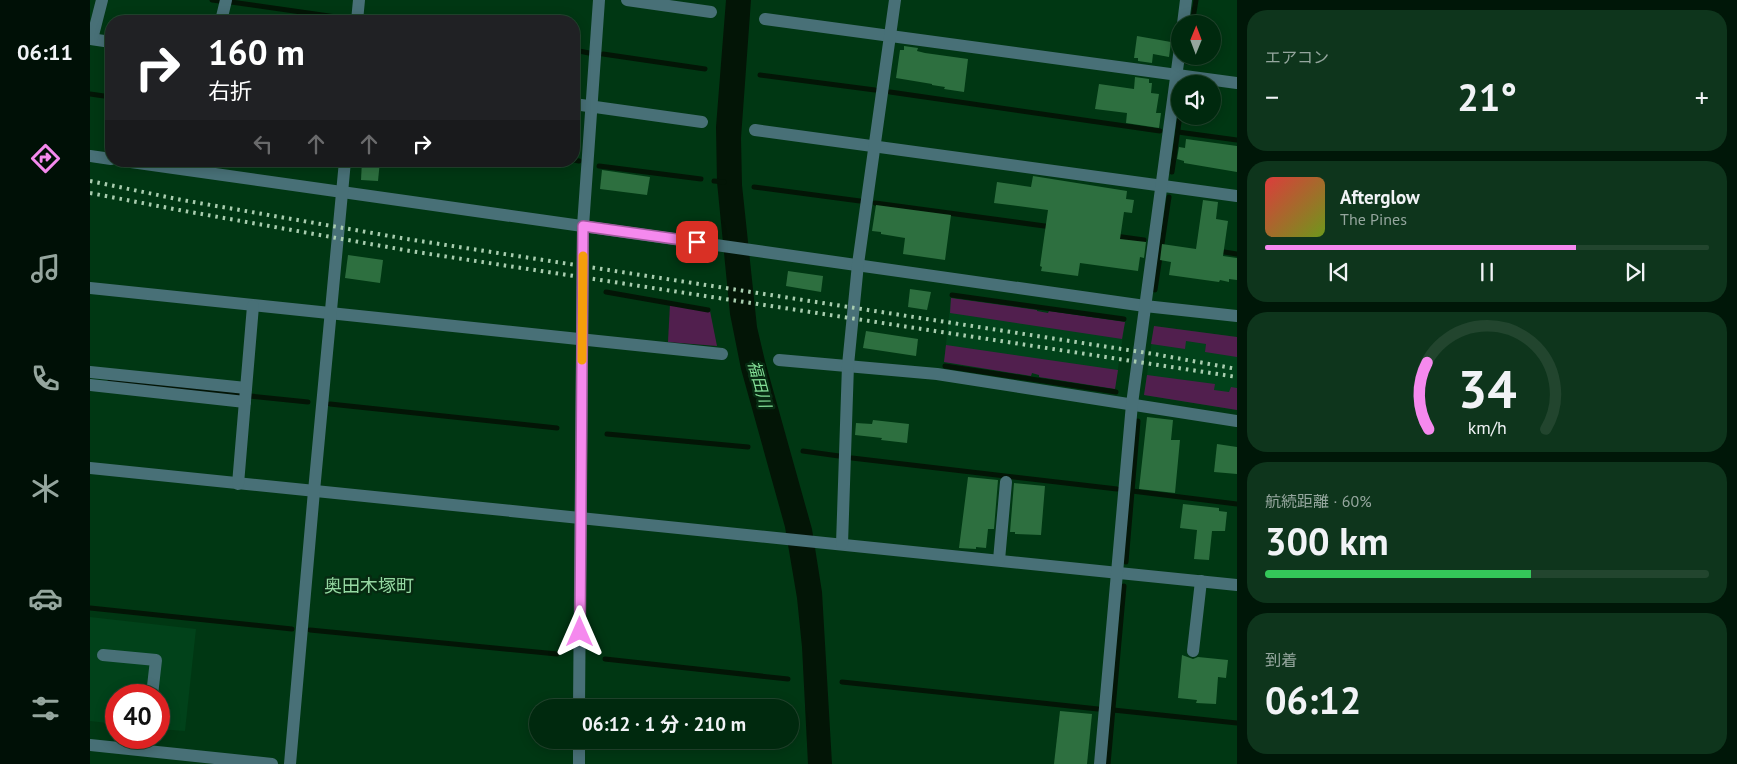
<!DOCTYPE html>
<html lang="ja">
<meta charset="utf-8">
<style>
body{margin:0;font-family:"PT Sans","Noto Sans JP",sans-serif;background:#0e351c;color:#f1f3f6;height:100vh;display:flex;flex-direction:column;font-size:19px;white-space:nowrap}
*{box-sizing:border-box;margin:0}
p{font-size:16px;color:#95a69e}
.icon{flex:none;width:28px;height:28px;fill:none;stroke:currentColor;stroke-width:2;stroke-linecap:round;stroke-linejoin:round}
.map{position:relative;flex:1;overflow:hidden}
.panel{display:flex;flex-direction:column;gap:10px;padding:10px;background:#001708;width:500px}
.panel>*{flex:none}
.top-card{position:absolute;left:15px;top:15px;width:475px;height:152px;border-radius:20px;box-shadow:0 2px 12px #0003,0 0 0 1px #22452e;background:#202124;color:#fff;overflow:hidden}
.needle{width:32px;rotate:1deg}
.buttons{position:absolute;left:1081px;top:15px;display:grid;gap:10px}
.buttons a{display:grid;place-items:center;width:50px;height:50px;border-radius:50%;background:#00290e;box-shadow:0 2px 12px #0003,0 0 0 1px #22452e;font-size:25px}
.speed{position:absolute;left:15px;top:684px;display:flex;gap:10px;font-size:25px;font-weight:700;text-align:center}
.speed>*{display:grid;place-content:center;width:65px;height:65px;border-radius:50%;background:#00290e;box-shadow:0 2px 12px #0003,0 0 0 1px #22452e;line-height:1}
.speed .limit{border:8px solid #d22;background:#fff;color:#111}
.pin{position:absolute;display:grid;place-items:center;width:42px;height:42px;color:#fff;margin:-21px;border-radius:10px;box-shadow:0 2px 8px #0006}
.me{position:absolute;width:55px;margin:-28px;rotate:0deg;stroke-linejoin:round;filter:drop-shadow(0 0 4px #0008)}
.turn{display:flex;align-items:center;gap:18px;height:105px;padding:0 20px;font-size:22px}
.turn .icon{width:65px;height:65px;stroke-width:2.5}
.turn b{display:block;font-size:35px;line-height:42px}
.lanes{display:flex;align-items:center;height:48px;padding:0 20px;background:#0003;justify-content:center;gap:25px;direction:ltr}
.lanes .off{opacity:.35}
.big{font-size:38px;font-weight:700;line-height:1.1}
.panel .widget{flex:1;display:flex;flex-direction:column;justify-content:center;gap:8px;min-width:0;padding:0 18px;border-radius:20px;background:#0e351c}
.panel .dial{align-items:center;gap:0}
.dial svg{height:130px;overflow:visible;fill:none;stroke:#22452e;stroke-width:7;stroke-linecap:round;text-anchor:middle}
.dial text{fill:#f1f3f6;stroke:none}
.song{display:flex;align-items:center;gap:15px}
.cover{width:60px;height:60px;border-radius:8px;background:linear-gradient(135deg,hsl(0 70% 55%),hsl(80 70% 35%))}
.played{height:5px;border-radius:2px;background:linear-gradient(90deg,#f589ee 70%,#22452e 70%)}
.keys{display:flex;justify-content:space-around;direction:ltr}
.heat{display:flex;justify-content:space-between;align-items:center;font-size:28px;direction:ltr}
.charge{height:8px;border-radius:4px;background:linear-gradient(90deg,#34c759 60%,#22452e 0)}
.trip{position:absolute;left:439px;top:699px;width:270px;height:50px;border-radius:25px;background:#00290e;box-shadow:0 2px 12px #0003,0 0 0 1px #22452e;font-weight:700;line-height:50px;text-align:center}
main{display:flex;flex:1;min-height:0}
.tabs{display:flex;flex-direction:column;width:90px;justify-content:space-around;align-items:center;background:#001006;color:#95a69e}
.tabs .icon{width:35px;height:35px}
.tabs .current{color:#f589ee}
.tabs b{font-size:22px;color:#f1f3f6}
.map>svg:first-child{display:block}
.built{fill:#01421a}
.green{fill:#511f4e}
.water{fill:#031506}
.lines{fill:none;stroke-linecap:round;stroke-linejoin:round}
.stream{stroke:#031506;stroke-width:5}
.building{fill:#2d6f3f}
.minor{stroke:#487077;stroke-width:12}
.rail{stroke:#a8cdaf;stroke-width:4;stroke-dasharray:2.5 5;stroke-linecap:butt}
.route-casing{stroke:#9f599b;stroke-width:12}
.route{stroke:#f589ee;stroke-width:9}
.slow{stroke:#f59e0b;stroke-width:9}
.labels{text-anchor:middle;stroke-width:5;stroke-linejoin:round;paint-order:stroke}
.water-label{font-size:16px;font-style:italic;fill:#82dc95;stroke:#062a11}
.quarter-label{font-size:18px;fill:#95d9a2;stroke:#062a11}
</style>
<main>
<nav class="tabs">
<b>06:11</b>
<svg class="icon current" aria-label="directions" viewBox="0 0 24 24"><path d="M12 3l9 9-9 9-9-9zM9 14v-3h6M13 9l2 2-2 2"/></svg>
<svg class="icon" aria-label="music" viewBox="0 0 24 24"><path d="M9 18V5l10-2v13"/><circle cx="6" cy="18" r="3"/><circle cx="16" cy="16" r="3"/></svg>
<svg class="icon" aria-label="phone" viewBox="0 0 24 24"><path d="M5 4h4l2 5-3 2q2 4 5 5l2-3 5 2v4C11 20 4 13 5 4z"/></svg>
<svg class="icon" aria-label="climate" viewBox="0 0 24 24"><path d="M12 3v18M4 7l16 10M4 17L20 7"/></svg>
<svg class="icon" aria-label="car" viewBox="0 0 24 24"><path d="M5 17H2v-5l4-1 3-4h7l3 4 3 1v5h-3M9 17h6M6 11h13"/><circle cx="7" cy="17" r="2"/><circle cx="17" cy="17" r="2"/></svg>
<svg class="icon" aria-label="filters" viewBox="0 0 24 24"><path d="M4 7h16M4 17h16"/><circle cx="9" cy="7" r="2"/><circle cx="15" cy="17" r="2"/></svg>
</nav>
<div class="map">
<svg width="1147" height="764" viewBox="0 0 1147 764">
<rect width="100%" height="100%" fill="#003713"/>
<g class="built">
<path d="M861,298L947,310V311L958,313L959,311L1035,322L1025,389L949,377V375L942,373L941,376L854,362Z"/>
<path d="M1064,326L1147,337V410L1054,395Z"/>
<path d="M0,617L106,629L95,731L69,729V695H26V724L0,721Z"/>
</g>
<g class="green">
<path d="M861,298L947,310V311L958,313L959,311L1035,322L1032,339L860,313Z"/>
<path d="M580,304L620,311L627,346L578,342Z"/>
<path d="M1064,326L1147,337V357L1115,352L1116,344L1096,341L1095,349L1061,344Z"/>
<path d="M856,345L1028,370L1025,389L949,377V375L942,373L941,376L854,362Z"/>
<path d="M1057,375L1125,384L1124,390L1139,392L1141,387L1147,388V410L1054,395Z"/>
</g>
<path class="water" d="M636,0H661L651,138L652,185L667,327L675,361L722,529L732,592L742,764H718L712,647L707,598L695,527L651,369L640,314L627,182L626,127Z"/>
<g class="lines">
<g class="stream">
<path d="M122,0L130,1"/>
<path d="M141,2L253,18"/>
<path d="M1102,24L1106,0"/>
<path d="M484,50L499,53"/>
<path d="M513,54L615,69"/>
<path d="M1097,62L1098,56"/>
<path d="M670,75L785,90"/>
<path d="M800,92L1070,131"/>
<path d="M0,94L21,97"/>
<path d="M1088,132L1147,140"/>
<path d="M484,160L489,161"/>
<path d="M509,166L611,179"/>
<path d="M1082,172L1090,115"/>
<path d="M624,181L634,182"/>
<path d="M664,187L770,201"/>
<path d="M785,203L962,227"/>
<path d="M1025,236L1054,240"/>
<path d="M1128,251L1147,254"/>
<path d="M1065,290L1079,197"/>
<path d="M516,292L618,310"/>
<path d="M862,295L1034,319"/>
<path d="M855,366L1026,392"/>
<path d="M20,381L151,395"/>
<path d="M160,396L218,402"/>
<path d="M240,404L467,428"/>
<path d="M517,434L658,447"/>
<path d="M713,451L749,456"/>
<path d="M762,458L1027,489"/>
<path d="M1042,491L1147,504"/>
<path d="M1036,562L1048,421"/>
<path d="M0,608L202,629"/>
<path d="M220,630L467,654"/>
<path d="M515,659L698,679"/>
<path d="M752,682L1008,709"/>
<path d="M1023,710L1147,723"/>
<path d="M1018,764L1034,586"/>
</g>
</g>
<g class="building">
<path d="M1047,36L1081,42L1079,57L1063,54L1062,63L1048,61V58H1044Z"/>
<path d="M814,46L828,48L827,51L835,53L878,59L874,92L854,89L855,87L842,85V84L806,78L810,50H814Z"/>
<path d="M1045,77L1059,79V83H1062L1061,93L1069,94L1066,113H1071L1069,128L1036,123L1037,113L1005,109L1009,84L1044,89Z"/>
<path d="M1096,139L1147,146V172L1094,163V161L1087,159L1089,147L1095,148Z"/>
<path d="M272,161H290L288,181L271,180Z"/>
<path d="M512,170L560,177L557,195L510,189Z"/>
<path d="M943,176L1037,191L1036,199L1044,200L1042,213L1034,212L1030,239L1056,242L1054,258L1050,257L1048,271L990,263L988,276L951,271L952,267L950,266L958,210L904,203L907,182L941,187Z"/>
<path d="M1113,200L1128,202L1126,219L1138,221L1133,256L1147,258V280L1139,279V282L1130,280L1129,282L1079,275L1081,262L1070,260L1072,244L1106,249Z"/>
<path d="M786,205L861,215L855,260L813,254L815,238L791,234V232L782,231Z"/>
<path d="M258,255L293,260L290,283L255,278Z"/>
<path d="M698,271L733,276L731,292L696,286Z"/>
<path d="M820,289L841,292L837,310L818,307Z"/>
<path d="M776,331L828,339L826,356L773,348Z"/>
<path d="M1057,417L1083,420L1081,440H1090L1085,493L1049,489Z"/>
<path d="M783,420L819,424L817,443L791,440L792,438L765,435L766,423L782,424Z"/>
<path d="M1127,444L1147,447V474L1124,472Z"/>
<path d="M878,477L908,480L904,529H898L896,548L886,547V549L869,548Z"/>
<path d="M924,483L955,486L951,535L925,534V532H920Z"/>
<path d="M1093,504L1129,508V511L1137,512L1135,531H1122L1119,560L1104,559L1107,530L1090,528Z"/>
<path d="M1092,655L1103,659L1108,657L1138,660L1136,678L1128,677L1126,704L1106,703L1107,700L1088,698Z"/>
<path d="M970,711L1002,714L997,764H964Z"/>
</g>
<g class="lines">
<g class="minor">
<path d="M537,0L621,12"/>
<path d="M675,19L1147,83"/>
<path d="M131,21L136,0"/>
<path d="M267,21L269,0"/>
<path d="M1093,24L1096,0"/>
<path d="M0,39L21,42"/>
<path d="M2,39L12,0"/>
<path d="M484,104L612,122"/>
<path d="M665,130L1147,196"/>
<path d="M0,156L21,159"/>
<path d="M34,161L1055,306L1147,316"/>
<path d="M0,288L632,354"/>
<path d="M689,360L847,374L1147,421"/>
<path d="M0,372L156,388"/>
<path d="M0,385L155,402"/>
<path d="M0,468L1147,585"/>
<path d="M148,484L163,306"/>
<path d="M752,544L758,365L768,264L805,0"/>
<path d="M909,560L916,482"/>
<path d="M1103,651L1111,581"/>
<path d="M13,655L66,660L62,695"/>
<path d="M489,708L493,226L509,0"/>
<path d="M0,745L182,764"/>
<path d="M200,764L224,491L255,161"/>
<path d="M489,764V740"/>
<path d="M1010,764L1042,404L1090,48"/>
</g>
<g class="rail">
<path d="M0,181L92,200L317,239L1064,354L1147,369"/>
<path d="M0,193L89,210L320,251L1147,377"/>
</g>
</g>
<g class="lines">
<defs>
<path id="route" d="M490,632L493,226L607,242"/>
</defs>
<use href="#route" class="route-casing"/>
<use href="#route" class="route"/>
<path class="slow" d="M492,360L493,256"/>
</g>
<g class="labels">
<g class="water-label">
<text transform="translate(670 384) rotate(75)" y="6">福田川</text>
</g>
<g class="quarter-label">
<text x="279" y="592">奥田木塚町</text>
</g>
</g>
</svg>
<div class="buttons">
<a><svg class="needle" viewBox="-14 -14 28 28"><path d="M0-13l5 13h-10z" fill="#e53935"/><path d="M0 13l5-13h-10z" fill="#95a69e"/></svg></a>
<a><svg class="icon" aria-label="sound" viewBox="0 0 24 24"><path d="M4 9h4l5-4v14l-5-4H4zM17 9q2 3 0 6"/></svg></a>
</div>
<div class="speed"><div class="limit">40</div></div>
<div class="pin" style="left:607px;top:242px;background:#d93025"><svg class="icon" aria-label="arrive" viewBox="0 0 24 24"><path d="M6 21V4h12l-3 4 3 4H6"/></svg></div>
<svg class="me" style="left:490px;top:632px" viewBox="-20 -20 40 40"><path d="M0-17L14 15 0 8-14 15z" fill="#f589ee" stroke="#fff" stroke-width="4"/></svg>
<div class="trip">06:12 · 1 分 · 210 m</div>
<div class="top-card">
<div class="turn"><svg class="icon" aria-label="right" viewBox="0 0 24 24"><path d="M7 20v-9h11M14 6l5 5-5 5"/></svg><div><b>160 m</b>右折</div></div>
<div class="lanes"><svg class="icon off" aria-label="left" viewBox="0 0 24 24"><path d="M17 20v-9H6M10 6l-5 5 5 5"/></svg><svg class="icon off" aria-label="ahead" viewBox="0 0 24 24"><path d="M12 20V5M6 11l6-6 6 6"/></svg><svg class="icon off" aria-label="ahead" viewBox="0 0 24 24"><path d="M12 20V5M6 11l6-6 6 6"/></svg><svg class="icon" aria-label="right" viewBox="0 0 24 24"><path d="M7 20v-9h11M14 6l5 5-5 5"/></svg></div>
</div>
</div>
<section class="panel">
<div class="widget"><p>エアコン</p>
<div class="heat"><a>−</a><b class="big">21°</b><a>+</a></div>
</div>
<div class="widget">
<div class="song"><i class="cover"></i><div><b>Afterglow</b><p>The Pines</p></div></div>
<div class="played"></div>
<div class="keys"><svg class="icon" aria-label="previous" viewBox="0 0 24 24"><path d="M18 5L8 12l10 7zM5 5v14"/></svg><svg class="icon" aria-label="pause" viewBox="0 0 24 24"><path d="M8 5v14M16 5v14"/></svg><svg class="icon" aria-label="next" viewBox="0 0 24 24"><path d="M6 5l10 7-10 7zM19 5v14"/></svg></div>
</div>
<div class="widget dial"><svg viewBox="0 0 100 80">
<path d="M14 69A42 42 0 1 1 86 69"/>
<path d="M14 69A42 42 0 0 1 13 28" stroke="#f589ee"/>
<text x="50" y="56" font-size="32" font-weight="700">34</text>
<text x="50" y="72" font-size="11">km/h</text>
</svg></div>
<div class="widget"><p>航続距離 · 60%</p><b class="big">300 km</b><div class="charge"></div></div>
<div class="widget"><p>到着</p><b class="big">06:12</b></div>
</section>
</main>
